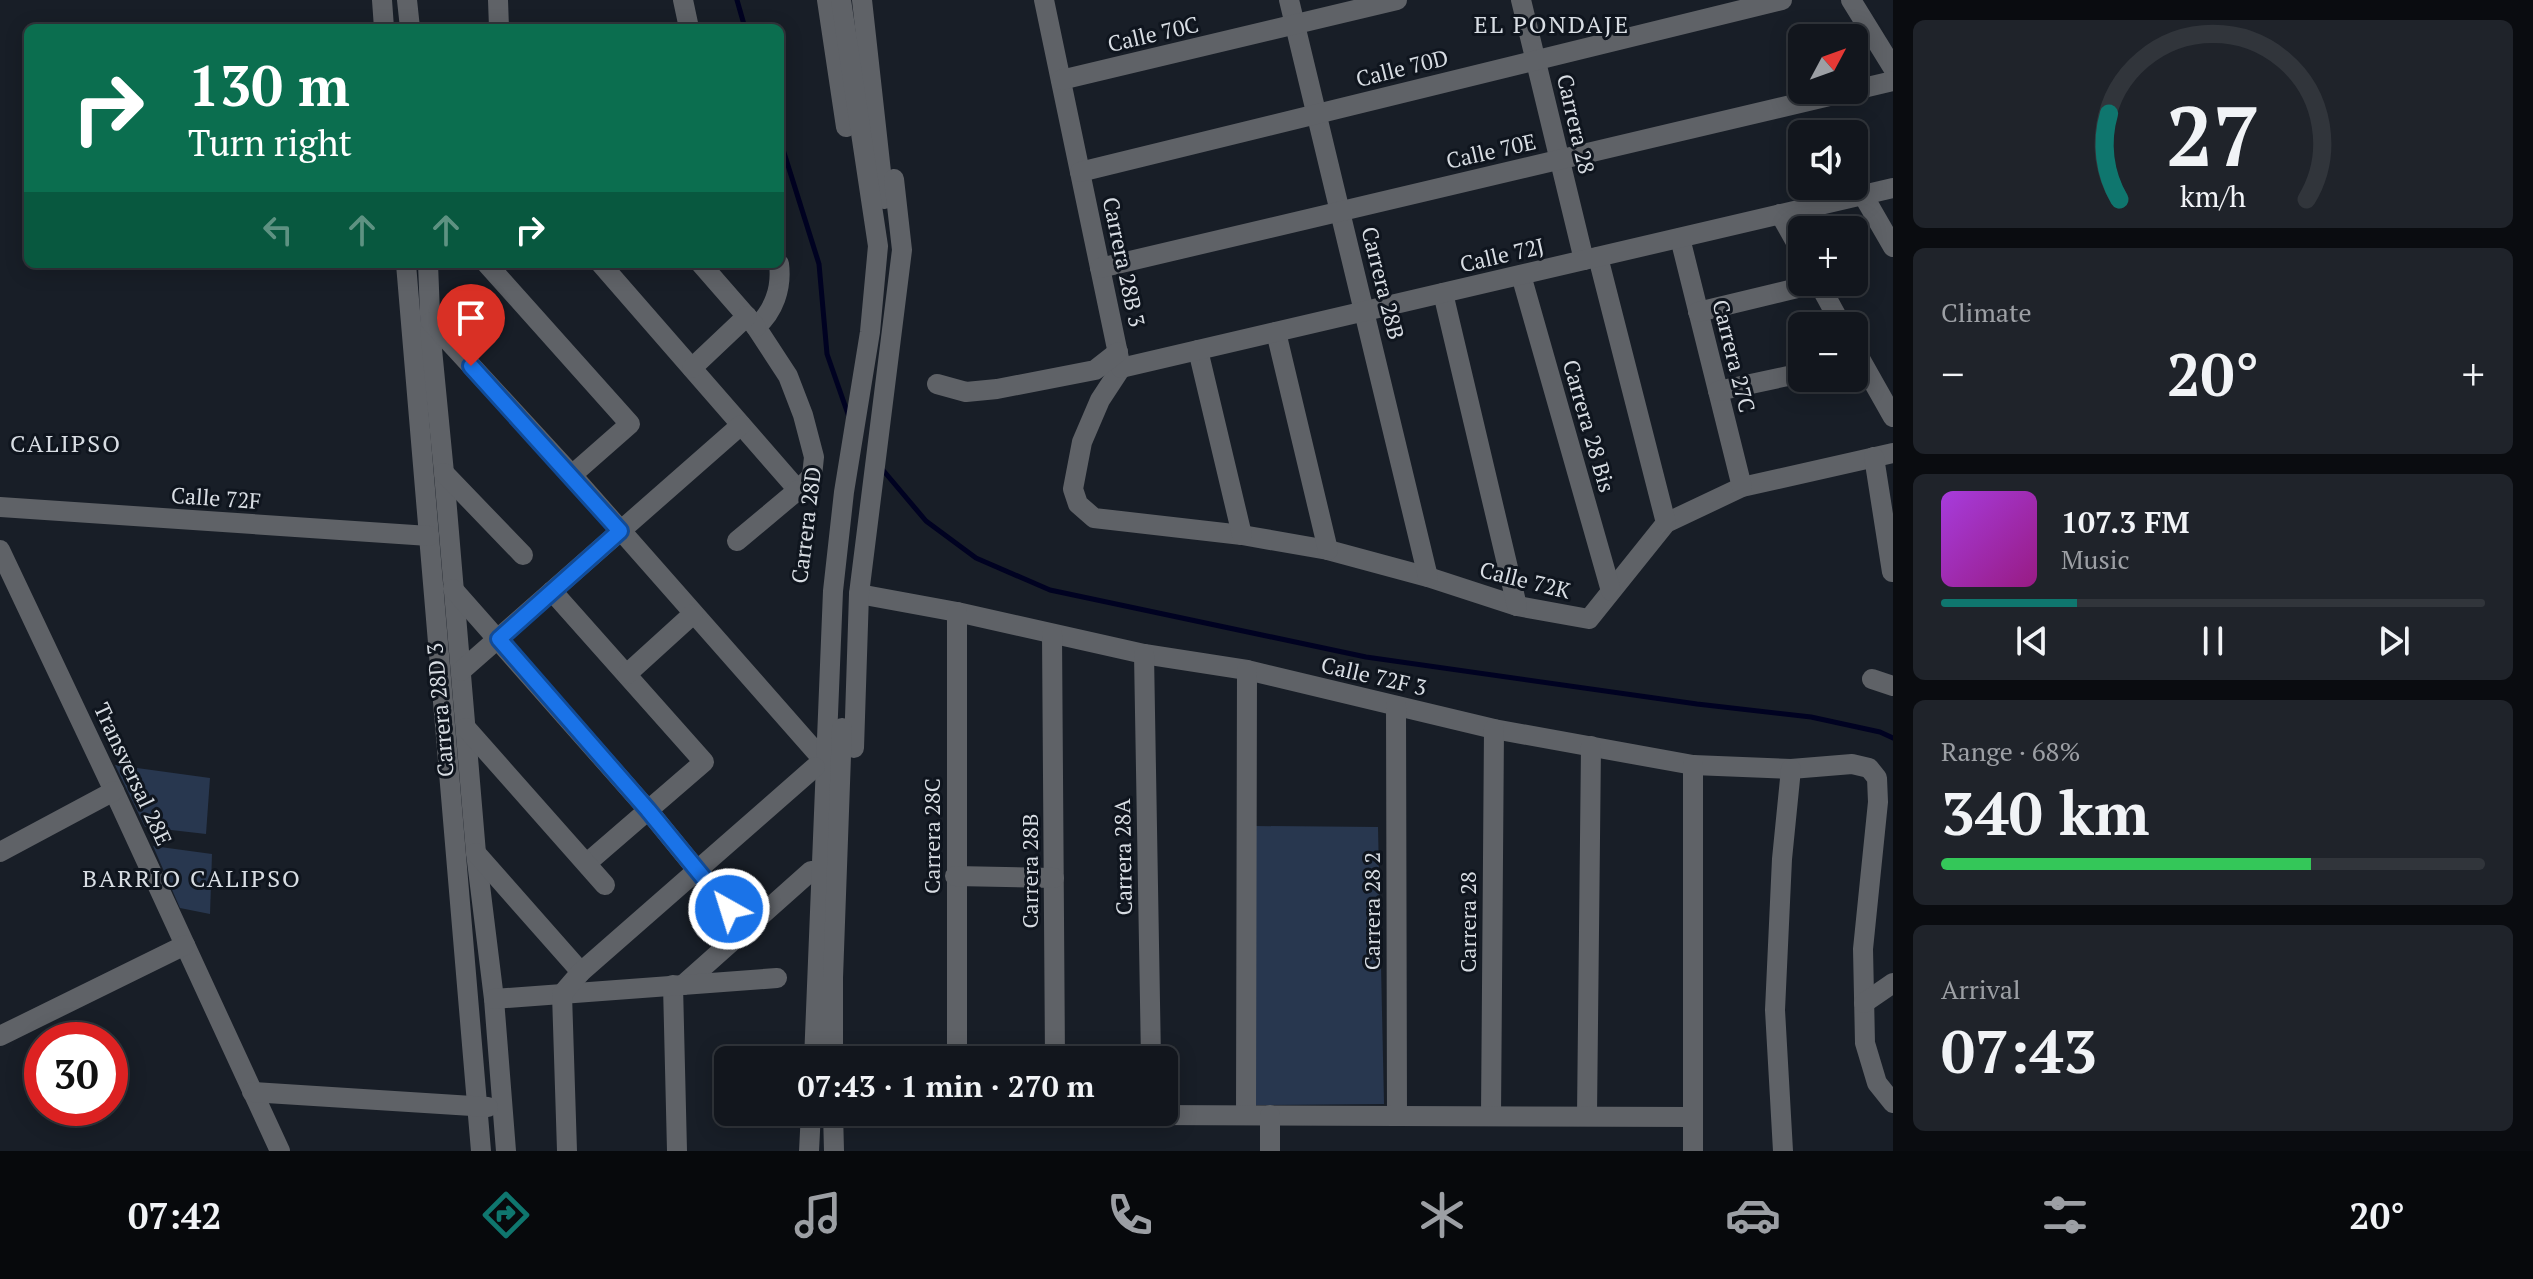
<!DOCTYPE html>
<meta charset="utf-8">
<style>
body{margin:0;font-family:"PT Serif",serif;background:#1f232a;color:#f1f3f6;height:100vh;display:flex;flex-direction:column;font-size:30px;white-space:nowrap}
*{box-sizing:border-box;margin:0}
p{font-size:26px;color:#9c9fa4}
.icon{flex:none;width:44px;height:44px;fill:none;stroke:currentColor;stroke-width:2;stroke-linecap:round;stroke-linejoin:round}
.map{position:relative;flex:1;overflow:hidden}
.sheet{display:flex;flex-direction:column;gap:20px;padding:20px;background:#0a0c10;width:640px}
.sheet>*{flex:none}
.guide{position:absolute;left:24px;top:24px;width:760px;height:244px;border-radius:12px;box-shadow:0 4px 20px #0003,0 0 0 2px #31353b;background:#0b6e4f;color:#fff;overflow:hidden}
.needle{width:52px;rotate:49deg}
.controls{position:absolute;left:1788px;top:24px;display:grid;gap:16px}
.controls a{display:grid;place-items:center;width:80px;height:80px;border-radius:12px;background:#12161d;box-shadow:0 4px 20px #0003,0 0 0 2px #31353b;font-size:40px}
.speed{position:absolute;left:24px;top:1022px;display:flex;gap:16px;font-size:40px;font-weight:700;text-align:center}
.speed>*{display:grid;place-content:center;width:104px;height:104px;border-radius:50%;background:#12161d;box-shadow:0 4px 20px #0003,0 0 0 2px #31353b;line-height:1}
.speed .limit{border:12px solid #d22;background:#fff;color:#111}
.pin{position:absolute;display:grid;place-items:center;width:68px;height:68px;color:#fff;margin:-82px -34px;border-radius:50% 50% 50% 0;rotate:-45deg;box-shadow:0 0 8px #0007}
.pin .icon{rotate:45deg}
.me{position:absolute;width:88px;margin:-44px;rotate:321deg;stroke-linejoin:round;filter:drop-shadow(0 0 6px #0008)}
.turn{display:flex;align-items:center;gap:28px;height:168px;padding:0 32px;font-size:36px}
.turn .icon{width:104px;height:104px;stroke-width:2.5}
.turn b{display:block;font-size:56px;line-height:68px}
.lanes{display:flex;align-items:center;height:76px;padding:0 32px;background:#0003;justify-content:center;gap:40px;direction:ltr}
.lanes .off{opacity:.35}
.big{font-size:60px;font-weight:600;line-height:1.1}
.sheet .tile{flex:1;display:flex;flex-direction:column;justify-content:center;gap:12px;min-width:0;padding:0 28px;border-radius:12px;background:#1f232a}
.sheet .dial{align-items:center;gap:0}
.dial svg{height:208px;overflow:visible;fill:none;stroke:#31353b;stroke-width:7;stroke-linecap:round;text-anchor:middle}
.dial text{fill:#f1f3f6;stroke:none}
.song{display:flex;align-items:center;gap:24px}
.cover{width:96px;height:96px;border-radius:12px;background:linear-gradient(135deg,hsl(280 70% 55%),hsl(310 70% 35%))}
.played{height:8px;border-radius:4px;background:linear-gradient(90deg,#0f766e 25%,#31353b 25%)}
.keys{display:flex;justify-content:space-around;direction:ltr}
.heat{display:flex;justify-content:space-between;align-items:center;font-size:44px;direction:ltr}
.charge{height:12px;border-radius:6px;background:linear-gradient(90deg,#34c759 68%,#31353b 0)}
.trip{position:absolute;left:714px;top:1046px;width:464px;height:80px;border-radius:12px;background:#12161d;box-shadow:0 4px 20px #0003,0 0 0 2px #31353b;font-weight:600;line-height:80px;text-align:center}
.tab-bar{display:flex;height:128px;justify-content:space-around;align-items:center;background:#07090c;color:#9c9fa4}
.tab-bar .icon{width:56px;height:56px}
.tab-bar .selected{color:#0f766e}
.tab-bar b{font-size:36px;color:#f1f3f6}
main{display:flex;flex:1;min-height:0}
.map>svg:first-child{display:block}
.green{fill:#28374f}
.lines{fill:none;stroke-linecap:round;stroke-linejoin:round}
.stream{stroke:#000221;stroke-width:5}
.minor{stroke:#5f6267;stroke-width:20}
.route-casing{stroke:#114b97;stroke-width:20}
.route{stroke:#1a73e8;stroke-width:14}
.labels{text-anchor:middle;stroke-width:6;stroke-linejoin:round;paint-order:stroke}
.street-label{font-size:22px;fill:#d8dde3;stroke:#0f151e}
.neighbourhood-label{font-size:24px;letter-spacing:2px;fill:#d8dde3;stroke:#0f151e}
</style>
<main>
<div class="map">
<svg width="1893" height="1151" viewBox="0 0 1893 1151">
<rect width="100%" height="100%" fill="#181e27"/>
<g class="green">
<path d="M115,765L210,778L206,834L145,827Z"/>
<path d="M1255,826L1378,827L1384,1104L1256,1105Z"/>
<path d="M153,846L212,854L210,914L180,908Z"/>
</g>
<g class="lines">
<g class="stream">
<path d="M737,0L745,28"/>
<path d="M780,140L819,264L827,354L849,417"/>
<path d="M882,469L926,521L976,558L1050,590L1366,657L1697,704L1811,717L1880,732L1893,738"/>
</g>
<g class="minor">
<path d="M382,0L384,28"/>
<path d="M407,0L410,28"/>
<path d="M498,0L499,28"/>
<path d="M683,0L689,28"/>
<path d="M827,0L846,127"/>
<path d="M862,0L884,199"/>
<path d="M1044,0L1121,368L1100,400L1082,442L1073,489L1078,504L1094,518L1242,535L1328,550L1428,577L1517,606L1589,619L1666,523L1742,487L1893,453"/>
<path d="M1289,0L1428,577"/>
<path d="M1521,0L1584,260"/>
<path d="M1851,0L1893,68"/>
<path d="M1061,80L1397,0"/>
<path d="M1080,172L1782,0"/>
<path d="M1863,195L1893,247"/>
<path d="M1780,214L1802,253"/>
<path d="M1680,238L1742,487"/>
<path d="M1598,257L1666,523"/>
<path d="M406,264L481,1151"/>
<path d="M428,264L431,339L444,473L476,853L494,999L506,1151"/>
<path d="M487,264L630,424L572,475"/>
<path d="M601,264L798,490L812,476L814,457L803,415L788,376L756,327C774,311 782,288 779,264"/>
<path d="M701,264L756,327"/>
<path d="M1100,268L1893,81"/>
<path d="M1521,275L1611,591"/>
<path d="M1818,282L1842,326"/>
<path d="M1443,293L1517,606"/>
<path d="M1698,312L1818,283"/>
<path d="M431,322L572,475L816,752"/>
<path d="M1276,332L1328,550"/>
<path d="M1854,348L1893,417"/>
<path d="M1198,350L1242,535"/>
<path d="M692,368L747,316"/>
<path d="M1121,368L1893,188"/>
<path d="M937,384L966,392L997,389L1095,370L1118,352"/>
<path d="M1718,391L1802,373"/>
<path d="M1874,457L1892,572"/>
<path d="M444,473L523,555"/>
<path d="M0,507L429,536"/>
<path d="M737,541L798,490"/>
<path d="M0,550L114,791L280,1151"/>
<path d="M453,589L648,810L745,929"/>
<path d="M552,591L704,762L587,863"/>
<path d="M859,594L957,612L1144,654L1247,670L1494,729L1693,765L1791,769L1852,764L1869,768L1877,778L1878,802L1863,949L1865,1043L1877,1083L1893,1103"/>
<path d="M957,612V1060"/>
<path d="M1052,634L1055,1060"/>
<path d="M1144,654L1151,1060"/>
<path d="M461,671L741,425"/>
<path d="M627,674L693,614"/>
<path d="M1872,679L1893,686"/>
<path d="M1396,706L1397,1116"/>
<path d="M466,728L605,885"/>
<path d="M854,748L859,594L902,250L894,179"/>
<path d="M0,852L114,791"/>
<path d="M476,853L581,972"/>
<path d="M955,876L1054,878"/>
<path d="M673,985L677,1151"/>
<path d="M683,985L811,871"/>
<path d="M494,999L777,978"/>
<path d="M1864,1003L1893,983"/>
<path d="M0,1036L185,945"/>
<path d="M814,1060L833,591L844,492L870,332L878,246L841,0"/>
<path d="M833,1060V978L842,728"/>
<path d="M252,1092L488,1107"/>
<path d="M833,1112L834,1151"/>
<path d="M1246,1115L1247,670"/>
<path d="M1491,1116L1494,729"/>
<path d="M1587,1116L1591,746"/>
<path d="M844,1117L1151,1115L1693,1117"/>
<path d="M567,1151L562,994L581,972L815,767"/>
<path d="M809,1151L811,1112"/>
<path d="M1270,1151V1115"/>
<path d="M1693,1151V765"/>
<path d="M1783,1151L1775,1010L1782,859L1791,769"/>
</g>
</g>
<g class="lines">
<defs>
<path id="route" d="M471,366L620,531L499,639L648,810L729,909"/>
</defs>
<use href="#route" class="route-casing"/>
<use href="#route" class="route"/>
</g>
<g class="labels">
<g class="street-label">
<text transform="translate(1153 34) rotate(-13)" y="8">Calle 70C</text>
<text transform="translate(1402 68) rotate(-14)" y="8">Calle 70D</text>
<text transform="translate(1576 124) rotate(77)" y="8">Carrera 28</text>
<text transform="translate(1491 151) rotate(-13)" y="8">Calle 70E</text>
<text transform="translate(1502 255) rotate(-13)" y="8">Calle 72J</text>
<text transform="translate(1124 262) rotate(78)" y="8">Carrera 28B 3</text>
<text transform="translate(1383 283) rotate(76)" y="8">Carrera 28B</text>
<text transform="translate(1734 356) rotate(76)" y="8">Carrera 27C</text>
<text transform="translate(1589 426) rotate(74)" y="8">Carrera 28 Bis</text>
<text transform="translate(216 498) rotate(4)" y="8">Calle 72F</text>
<text transform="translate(806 525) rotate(-83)" y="8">Carrera 28D</text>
<text transform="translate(1525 580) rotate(14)" y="8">Calle 72K</text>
<text transform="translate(1374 676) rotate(13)" y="8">Calle 72F 3</text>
<text transform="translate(440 710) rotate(-95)" y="8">Carrera 28D 3</text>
<text transform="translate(133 774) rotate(65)" y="8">Transversal 28E</text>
<text transform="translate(932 836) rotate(-90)" y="8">Carrera 28C</text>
<text transform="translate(1123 857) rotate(-91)" y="8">Carrera 28A</text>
<text transform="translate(1030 871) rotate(-90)" y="8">Carrera 28B</text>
<text transform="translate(1372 911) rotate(-90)" y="8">Carrera 28 2</text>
<text transform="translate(1468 922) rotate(-90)" y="8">Carrera 28</text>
</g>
<g class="neighbourhood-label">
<text x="1552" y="33">EL PONDAJE</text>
<text x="66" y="452">CALIPSO</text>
<text x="192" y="887">BARRIO CALIPSO</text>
</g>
</g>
</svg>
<div class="controls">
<a><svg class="needle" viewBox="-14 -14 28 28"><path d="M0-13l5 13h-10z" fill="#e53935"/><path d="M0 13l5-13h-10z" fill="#9c9fa4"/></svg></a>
<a><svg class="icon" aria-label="sound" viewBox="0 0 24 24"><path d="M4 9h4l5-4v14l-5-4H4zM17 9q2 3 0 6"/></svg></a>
<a>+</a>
<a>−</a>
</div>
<div class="speed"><div class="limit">30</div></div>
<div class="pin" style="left:471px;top:366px;background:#d93025"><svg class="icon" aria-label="arrive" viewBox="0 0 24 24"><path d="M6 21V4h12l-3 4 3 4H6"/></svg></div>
<svg class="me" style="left:729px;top:909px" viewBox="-20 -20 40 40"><circle r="17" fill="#1a73e8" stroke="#fff" stroke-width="3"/><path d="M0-11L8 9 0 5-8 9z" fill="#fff"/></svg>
<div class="trip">07:43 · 1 min · 270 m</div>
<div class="guide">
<div class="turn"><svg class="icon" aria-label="right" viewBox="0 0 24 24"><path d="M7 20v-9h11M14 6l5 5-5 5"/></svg><div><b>130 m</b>Turn right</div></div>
<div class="lanes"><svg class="icon off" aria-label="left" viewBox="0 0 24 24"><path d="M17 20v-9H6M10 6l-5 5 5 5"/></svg><svg class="icon off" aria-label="ahead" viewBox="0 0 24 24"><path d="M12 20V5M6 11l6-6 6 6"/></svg><svg class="icon off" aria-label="ahead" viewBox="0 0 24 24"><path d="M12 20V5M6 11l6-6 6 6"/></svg><svg class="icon" aria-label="right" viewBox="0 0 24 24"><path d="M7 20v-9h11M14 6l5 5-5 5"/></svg></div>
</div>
</div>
<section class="sheet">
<div class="tile dial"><svg viewBox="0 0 100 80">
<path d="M14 69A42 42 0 1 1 86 69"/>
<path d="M14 69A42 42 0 0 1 10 36" stroke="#0f766e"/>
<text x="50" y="56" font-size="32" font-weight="700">27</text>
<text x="50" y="72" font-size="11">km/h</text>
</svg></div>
<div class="tile"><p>Climate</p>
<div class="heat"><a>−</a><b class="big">20°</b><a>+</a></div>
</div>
<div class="tile">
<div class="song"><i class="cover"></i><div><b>107.3 FM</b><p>Music</p></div></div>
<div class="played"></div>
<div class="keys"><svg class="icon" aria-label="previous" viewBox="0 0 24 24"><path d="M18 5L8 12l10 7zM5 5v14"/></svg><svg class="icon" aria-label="pause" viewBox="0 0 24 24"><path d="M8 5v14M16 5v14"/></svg><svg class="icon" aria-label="next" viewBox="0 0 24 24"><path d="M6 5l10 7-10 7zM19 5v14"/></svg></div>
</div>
<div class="tile"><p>Range · 68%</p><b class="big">340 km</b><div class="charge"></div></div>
<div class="tile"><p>Arrival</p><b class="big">07:43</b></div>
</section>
</main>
<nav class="tab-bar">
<b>07:42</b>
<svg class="icon selected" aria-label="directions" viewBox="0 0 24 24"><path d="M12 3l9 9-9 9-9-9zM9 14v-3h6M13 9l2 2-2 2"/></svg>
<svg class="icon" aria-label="music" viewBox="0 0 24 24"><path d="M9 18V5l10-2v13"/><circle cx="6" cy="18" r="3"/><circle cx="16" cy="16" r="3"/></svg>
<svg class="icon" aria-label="phone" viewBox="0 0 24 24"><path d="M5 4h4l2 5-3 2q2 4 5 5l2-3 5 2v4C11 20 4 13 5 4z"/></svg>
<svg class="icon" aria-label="climate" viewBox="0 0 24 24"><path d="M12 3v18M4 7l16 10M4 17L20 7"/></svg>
<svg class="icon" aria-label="car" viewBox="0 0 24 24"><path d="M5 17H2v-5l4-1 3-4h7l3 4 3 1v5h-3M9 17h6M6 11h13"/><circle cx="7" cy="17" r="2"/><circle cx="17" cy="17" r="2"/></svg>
<svg class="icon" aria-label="filters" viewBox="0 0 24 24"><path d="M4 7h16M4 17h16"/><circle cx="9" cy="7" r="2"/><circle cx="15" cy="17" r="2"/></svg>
<b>20°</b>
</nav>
